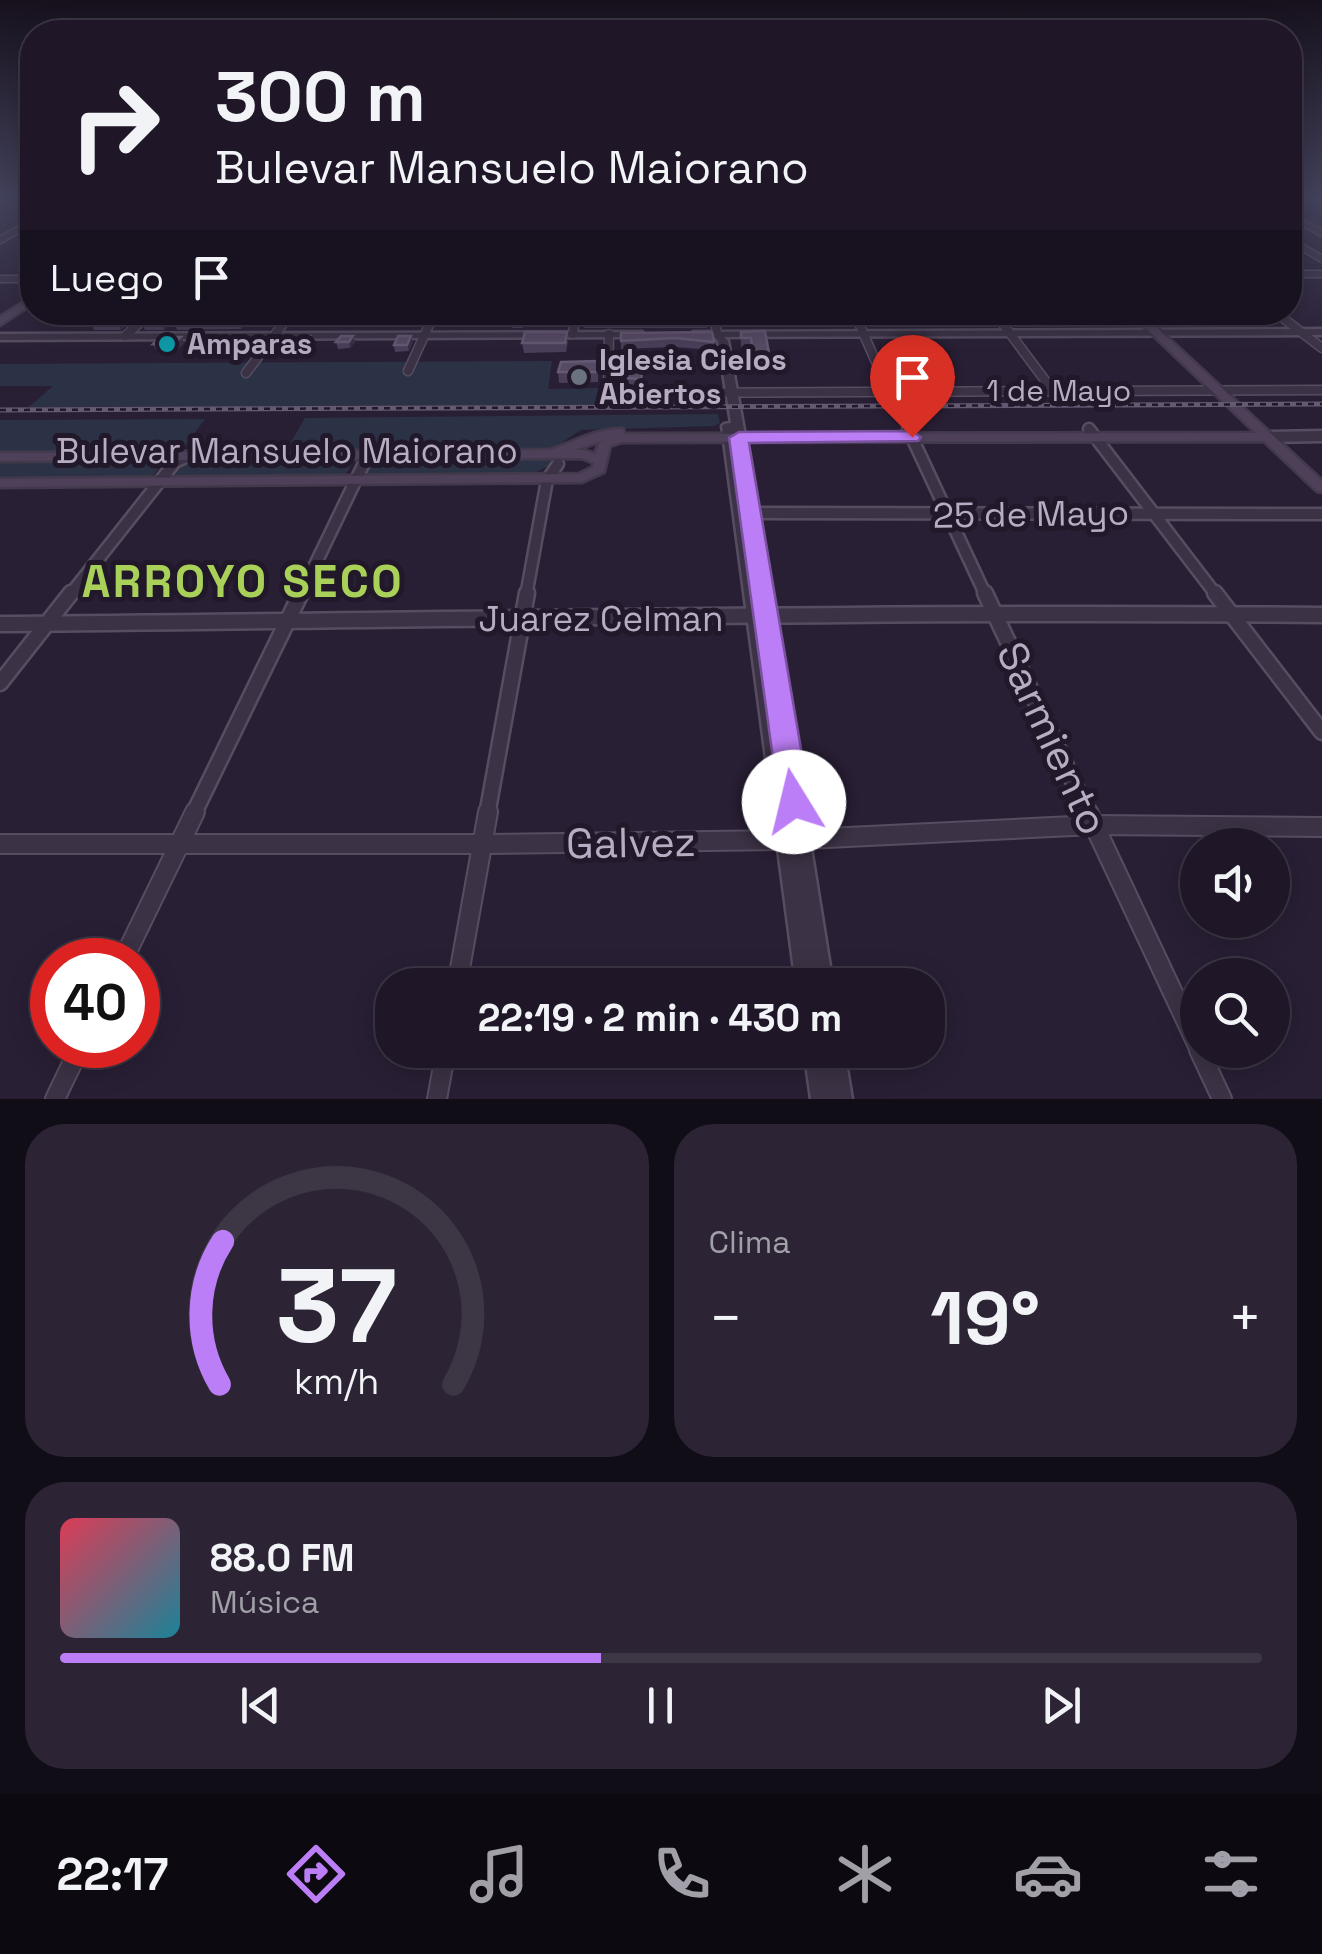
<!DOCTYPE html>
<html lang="es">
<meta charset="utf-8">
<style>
body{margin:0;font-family:"Space Grotesk",sans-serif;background:#2c2434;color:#f1f3f6;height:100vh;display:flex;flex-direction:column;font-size:38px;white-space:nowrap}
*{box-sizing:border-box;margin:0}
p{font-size:32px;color:#a19fa8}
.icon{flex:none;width:55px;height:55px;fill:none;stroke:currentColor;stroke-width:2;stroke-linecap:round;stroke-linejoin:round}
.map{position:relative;height:1099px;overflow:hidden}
.panel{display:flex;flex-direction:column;gap:25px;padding:25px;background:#110d16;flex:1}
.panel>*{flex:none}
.top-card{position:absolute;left:20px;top:20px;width:1282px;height:305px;border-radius:40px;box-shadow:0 5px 25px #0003,0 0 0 2px #3c3645;background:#1f1728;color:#f1f3f6;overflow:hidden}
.controls{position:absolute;left:1180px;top:828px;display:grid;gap:20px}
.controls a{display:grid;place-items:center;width:110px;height:110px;border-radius:50%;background:#1f1728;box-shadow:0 5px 25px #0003,0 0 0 2px #3c3645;font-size:50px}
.speed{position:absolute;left:30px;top:938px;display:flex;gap:20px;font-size:50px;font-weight:700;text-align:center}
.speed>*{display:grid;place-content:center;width:130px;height:130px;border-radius:50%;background:#1f1728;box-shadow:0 5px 25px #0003,0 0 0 2px #3c3645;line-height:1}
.speed .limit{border:15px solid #d22;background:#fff;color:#111}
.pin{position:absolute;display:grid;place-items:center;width:85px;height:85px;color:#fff;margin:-102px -42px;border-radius:50% 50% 50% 0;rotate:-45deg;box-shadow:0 0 10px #0007}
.pin .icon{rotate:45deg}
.me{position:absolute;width:110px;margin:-55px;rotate:351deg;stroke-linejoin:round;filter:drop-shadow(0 0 8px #0008)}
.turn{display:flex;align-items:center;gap:35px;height:210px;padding:0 30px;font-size:45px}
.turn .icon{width:130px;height:130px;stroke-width:2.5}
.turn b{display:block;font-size:70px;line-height:85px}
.then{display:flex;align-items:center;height:95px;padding:0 30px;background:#0003;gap:20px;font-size:38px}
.big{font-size:75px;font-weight:700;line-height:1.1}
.panel .tile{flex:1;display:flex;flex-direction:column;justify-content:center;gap:15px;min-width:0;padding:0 35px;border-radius:40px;background:#2c2434}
.panel .dial{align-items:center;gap:0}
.dial svg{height:260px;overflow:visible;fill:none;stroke:#3c3645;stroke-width:7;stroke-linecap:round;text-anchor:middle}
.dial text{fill:#f1f3f6;stroke:none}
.song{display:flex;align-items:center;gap:30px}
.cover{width:120px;height:120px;border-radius:15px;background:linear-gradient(135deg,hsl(350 70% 55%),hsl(190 70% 35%))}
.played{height:10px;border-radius:5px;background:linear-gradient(90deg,#bc7ef6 45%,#3c3645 45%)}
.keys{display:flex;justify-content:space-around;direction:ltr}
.heat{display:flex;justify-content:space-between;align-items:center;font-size:55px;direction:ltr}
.panel .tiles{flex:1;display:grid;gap:25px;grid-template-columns:1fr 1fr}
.tile:last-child{grid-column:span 2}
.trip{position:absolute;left:375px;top:968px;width:570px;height:100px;border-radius:40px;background:#1f1728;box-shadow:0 5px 25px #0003,0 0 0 2px #3c3645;font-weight:700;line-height:100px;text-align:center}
.tab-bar{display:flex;height:160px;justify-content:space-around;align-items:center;background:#0c0910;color:#a19fa8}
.tab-bar .icon{width:70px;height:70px}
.tab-bar .current{color:#bc7ef6}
.tab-bar b{font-size:45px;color:#f1f3f6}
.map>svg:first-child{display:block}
.green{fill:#2c3245}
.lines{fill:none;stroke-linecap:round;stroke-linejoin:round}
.minor-far4-casing{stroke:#574d61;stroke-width:9}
.minor-far3-casing{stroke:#574d61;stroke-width:11}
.minor-far2-casing{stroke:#574d61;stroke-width:15}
.minor-far1-casing{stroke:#574d61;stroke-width:19}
.minor-casing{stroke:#574d61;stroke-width:22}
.tertiary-casing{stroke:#574d61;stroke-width:5}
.secondary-casing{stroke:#42394c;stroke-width:5}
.minor-far4{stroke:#3c3245;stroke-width:6}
.minor-far3{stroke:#3c3245;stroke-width:8}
.minor-far2{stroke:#3c3245;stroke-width:10}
.minor-far1{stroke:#3c3245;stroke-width:14}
.minor{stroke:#3c3245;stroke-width:18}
.tertiary{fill:#3c3245;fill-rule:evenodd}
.secondary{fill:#4d4058;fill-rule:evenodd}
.rail-casing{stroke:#655972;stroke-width:5}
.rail{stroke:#21182a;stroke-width:2.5;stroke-dasharray:6;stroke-linecap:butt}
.wall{fill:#4b3e59}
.shaded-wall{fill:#392d46}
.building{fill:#574a64;stroke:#665973;stroke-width:2.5}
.route{fill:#bc7ef6;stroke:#7a52a0;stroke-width:2.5}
.culture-dot{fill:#0f9aa8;stroke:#21182a;stroke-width:4}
.worship-dot{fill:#6b7280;stroke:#21182a;stroke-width:4}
.labels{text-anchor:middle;stroke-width:10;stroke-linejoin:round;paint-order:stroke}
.far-poi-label{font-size:30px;font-weight:bold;fill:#b8acc3;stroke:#21182a;text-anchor:start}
.far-street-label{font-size:30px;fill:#b8acc3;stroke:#21182a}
.street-label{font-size:35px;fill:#b8acc3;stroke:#21182a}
.near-street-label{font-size:42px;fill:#b8acc3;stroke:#21182a}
.district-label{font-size:45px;font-weight:bold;letter-spacing:2.5px;fill:#a9d159;stroke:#21182a}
</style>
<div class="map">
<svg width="1322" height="1099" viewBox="0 0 1322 1099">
<rect width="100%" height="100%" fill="#291f35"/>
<g class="green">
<path d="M552,361L548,389L599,388L597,396L602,400L716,399L718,406L29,407L53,386H0V364Z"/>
<path d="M718,414L720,423L713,426L581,430L549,451L287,449L305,418Z"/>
<path d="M205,419L179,454H0V420Z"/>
<path d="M347,458L353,462L344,477L168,478L185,460Z"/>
<path d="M548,458L551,465L531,474H365L369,465L382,459Z"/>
<path d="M0,459L147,460L161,464L154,475L142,480L0,481Z"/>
</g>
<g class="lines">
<defs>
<g id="minor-far4">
<path d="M1312,198L1322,203"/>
<path d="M1290,216L1322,233"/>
<path d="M0,240L32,222"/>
<path d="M1290,240L1322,259"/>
<path d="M1290,274H1322"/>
<path d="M0,279H32"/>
</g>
<g id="minor-far3">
<path d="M714,312L717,334"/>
<path d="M854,312L889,392"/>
<path d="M994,312L1053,391"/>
<path d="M1275,312L1322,348"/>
<path d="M573,334L576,312"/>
<path d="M609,334L608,388L626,393L1322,390"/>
<path d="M125,336L152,312"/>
<path d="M408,371L435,312"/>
<path d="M246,373L292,312"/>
</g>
<g id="minor-far2">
<path d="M908,429L986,596"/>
<path d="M1089,429L1217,596"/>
<path d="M1268,437L1322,436"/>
<path d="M746,513L1322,514"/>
<path d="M69,596L175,462L185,457"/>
<path d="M300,596L367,457"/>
<path d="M526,596L547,480L558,464"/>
</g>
<g id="minor-far1">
<path d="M985,593L1089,815"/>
<path d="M1215,593L1322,732"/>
<path d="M0,624C441,620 881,611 1322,615"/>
<path d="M0,683L71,593"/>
<path d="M193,815L301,593"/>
<path d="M487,815L527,593"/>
</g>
<g id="minor">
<path d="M1088,812L1198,1046"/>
<path d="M0,844H482L786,840L1093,825L1322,827"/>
<path d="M123,960L195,812"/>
<path d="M457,985L488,812"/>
<path d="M1199,1050L1222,1099"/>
<path d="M55,1099L81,1045"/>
<path d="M437,1099L446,1050"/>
</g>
<g id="tertiary">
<path d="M1322,329V335L724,337L728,341L744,430L833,985H796L722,426L724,424L731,423L718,341L714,337L693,336V332Z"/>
<path d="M642,332L644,334L639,337L0,340V334Z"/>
<path d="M804,1050H844L852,1099H811Z"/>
</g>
<g id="secondary">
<path d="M32,297V304L0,325V317Z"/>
<path d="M1129,312H1140L1322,481V492L1317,491L1264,441L622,442L610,446L604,472L582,482L0,487V479L579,474L593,467L594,463L582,458L0,461V453L550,450C574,442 598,428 623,429L624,434L1256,433ZM613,437L600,441L595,454L584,450H575Z"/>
</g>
</defs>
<use href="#minor-far4" class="minor-far4-casing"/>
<use href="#minor-far3" class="minor-far3-casing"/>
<use href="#minor-far2" class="minor-far2-casing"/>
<use href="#minor-far1" class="minor-far1-casing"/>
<use href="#minor" class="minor-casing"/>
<use href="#tertiary" class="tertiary-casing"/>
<use href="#secondary" class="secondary-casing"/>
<use href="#minor-far4" class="minor-far4"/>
<use href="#minor-far3" class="minor-far3"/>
<use href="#minor-far2" class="minor-far2"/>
<use href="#minor-far1" class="minor-far1"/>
<use href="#minor" class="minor"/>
<use href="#tertiary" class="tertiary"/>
<use href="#secondary" class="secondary"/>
<defs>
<path id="rail" d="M0,410L1322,404"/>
</defs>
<use href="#rail" class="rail-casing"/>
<use href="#rail" class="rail"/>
</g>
<g class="wall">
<path d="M140,312L121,330H94L88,317Z"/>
<path d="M171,312L174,320L193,312L255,314L241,329L177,330L173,320L164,330H145L140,320Z"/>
<path d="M513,312H526L527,317L523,328H512L511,322Z"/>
<path d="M739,313L757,318L756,327H739Z"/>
<path d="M638,317L707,321V328H584V321Z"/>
<path d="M765,331L769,353L768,363H753L751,347H741V332Z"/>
<path d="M621,333L714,342V350L674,347L621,349Z"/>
<path d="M353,336L355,342L350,348L338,349L336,342Z"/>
<path d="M411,336L413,342L409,351L395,352L394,345Z"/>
<path d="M568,341L566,352L524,353L522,343Z"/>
<path d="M312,342L307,351H297L294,344Z"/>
<path d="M184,343L177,350H156L153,344Z"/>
<path d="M644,361L641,385H625V378Z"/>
<path d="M598,371V382L559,383L558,372Z"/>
</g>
<g class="shaded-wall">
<path d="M120,312H140L121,330L115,317Z"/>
<path d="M168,312H171L174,320L164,330L160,320Z"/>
<path d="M244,312L255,314L241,329L237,320Z"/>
<path d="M310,336L312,342L307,351L305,344Z"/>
<path d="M353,336L355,342L350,348L349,342Z"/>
<path d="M411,336L413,342L409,351L407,345Z"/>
<path d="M181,337L184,343L177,350L174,344Z"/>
</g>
<g class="building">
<path d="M94,312H120L115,317H88Z"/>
<path d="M148,312H168L160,320H140Z"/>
<path d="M193,312H244L237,320H173L179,314H192Z"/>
<path d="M513,312H525L522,322H511Z"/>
<path d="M585,312H637L638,317H673V312H706L707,321H584Z"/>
<path d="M739,313H755L757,318H740Z"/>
<path d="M765,331L769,353H753L751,338H741V332Z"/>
<path d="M525,332H567L565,343H522Z"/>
<path d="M712,332L714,342L675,338L621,341V333Z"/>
<path d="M301,336H310L305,344H294Z"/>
<path d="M341,336H353L349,342H336Z"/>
<path d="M398,336H411L407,345H394Z"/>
<path d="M160,337H181L174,344H153Z"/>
<path d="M598,361L597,372H558L561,362Z"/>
<path d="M631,361H644L641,379L625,378Z"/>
</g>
<linearGradient id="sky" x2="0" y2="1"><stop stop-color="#17111d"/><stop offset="0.56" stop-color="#43425c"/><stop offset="1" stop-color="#43425c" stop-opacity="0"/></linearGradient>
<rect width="1322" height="352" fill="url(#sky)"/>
<path class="route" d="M912,431L921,437L918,441L749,443L810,802L806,812L794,816L783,812L779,802L729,438L739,432Z"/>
<circle class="culture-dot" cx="167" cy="344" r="10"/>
<circle class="worship-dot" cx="579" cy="377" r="10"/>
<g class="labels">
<g class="far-poi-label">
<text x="187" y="354">Amparas</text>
<text x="599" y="370">Iglesia Cielos<tspan x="599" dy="34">Abiertos</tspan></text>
</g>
<g class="far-street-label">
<text x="1059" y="401">1 de Mayo</text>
</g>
<g class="street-label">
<text x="287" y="463">Bulevar Mansuelo Maiorano</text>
<text transform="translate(1031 514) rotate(-1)" y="12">25 de Mayo</text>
<text x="601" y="631">Juarez Celman</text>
</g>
<g class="near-street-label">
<text transform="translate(1053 738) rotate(65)" y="15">Sarmiento</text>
<text transform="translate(631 842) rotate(-1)" y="15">Galvez</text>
</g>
<g class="district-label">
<text x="243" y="597">ARROYO SECO</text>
</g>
</g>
</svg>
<div class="controls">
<a><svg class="icon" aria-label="sound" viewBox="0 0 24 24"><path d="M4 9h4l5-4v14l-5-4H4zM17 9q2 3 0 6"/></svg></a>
<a><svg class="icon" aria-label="search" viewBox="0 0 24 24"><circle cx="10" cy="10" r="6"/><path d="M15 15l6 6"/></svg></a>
</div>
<div class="speed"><div class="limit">40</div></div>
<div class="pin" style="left:912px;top:437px;background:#d93025"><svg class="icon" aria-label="arrive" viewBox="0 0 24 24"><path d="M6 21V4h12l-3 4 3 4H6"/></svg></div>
<svg class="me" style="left:794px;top:802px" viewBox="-20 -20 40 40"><circle r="19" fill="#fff"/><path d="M0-13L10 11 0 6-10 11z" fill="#bc7ef6"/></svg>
<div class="trip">22:19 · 2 min · 430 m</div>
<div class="top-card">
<div class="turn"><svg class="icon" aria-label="right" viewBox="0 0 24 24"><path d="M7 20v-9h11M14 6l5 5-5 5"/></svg><div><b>300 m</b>Bulevar Mansuelo Maiorano</div></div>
<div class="then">Luego<svg class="icon" aria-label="arrive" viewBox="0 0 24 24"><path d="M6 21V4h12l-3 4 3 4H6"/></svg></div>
</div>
</div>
<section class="panel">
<div class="tiles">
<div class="tile dial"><svg viewBox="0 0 100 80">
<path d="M14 69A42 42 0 1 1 86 69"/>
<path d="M14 69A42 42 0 0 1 15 25" stroke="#bc7ef6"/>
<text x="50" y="56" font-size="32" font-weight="700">37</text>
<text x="50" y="72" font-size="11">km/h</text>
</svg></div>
<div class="tile"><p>Clima</p>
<div class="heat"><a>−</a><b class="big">19°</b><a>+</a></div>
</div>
<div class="tile">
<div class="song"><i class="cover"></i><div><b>88.0 FM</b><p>Música</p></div></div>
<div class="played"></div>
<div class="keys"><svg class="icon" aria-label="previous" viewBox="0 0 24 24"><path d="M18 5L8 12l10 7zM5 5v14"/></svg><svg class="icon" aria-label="pause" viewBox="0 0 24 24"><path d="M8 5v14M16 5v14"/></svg><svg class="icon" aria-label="next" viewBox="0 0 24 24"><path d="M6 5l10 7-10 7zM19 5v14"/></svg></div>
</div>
</div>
</section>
<nav class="tab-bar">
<b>22:17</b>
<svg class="icon current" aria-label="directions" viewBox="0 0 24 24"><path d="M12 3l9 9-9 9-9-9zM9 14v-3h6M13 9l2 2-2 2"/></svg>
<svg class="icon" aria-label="music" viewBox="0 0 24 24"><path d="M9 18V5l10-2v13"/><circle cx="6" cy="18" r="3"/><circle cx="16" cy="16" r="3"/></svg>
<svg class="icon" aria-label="phone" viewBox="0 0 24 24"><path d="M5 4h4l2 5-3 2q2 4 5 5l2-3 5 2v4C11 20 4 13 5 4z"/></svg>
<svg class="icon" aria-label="climate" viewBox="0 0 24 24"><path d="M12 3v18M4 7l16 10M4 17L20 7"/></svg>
<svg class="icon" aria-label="car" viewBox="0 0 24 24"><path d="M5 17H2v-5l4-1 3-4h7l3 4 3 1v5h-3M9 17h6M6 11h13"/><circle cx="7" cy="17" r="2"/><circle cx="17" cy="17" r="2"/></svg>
<svg class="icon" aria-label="filters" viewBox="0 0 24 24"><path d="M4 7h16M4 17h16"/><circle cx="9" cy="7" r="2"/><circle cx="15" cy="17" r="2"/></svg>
</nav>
